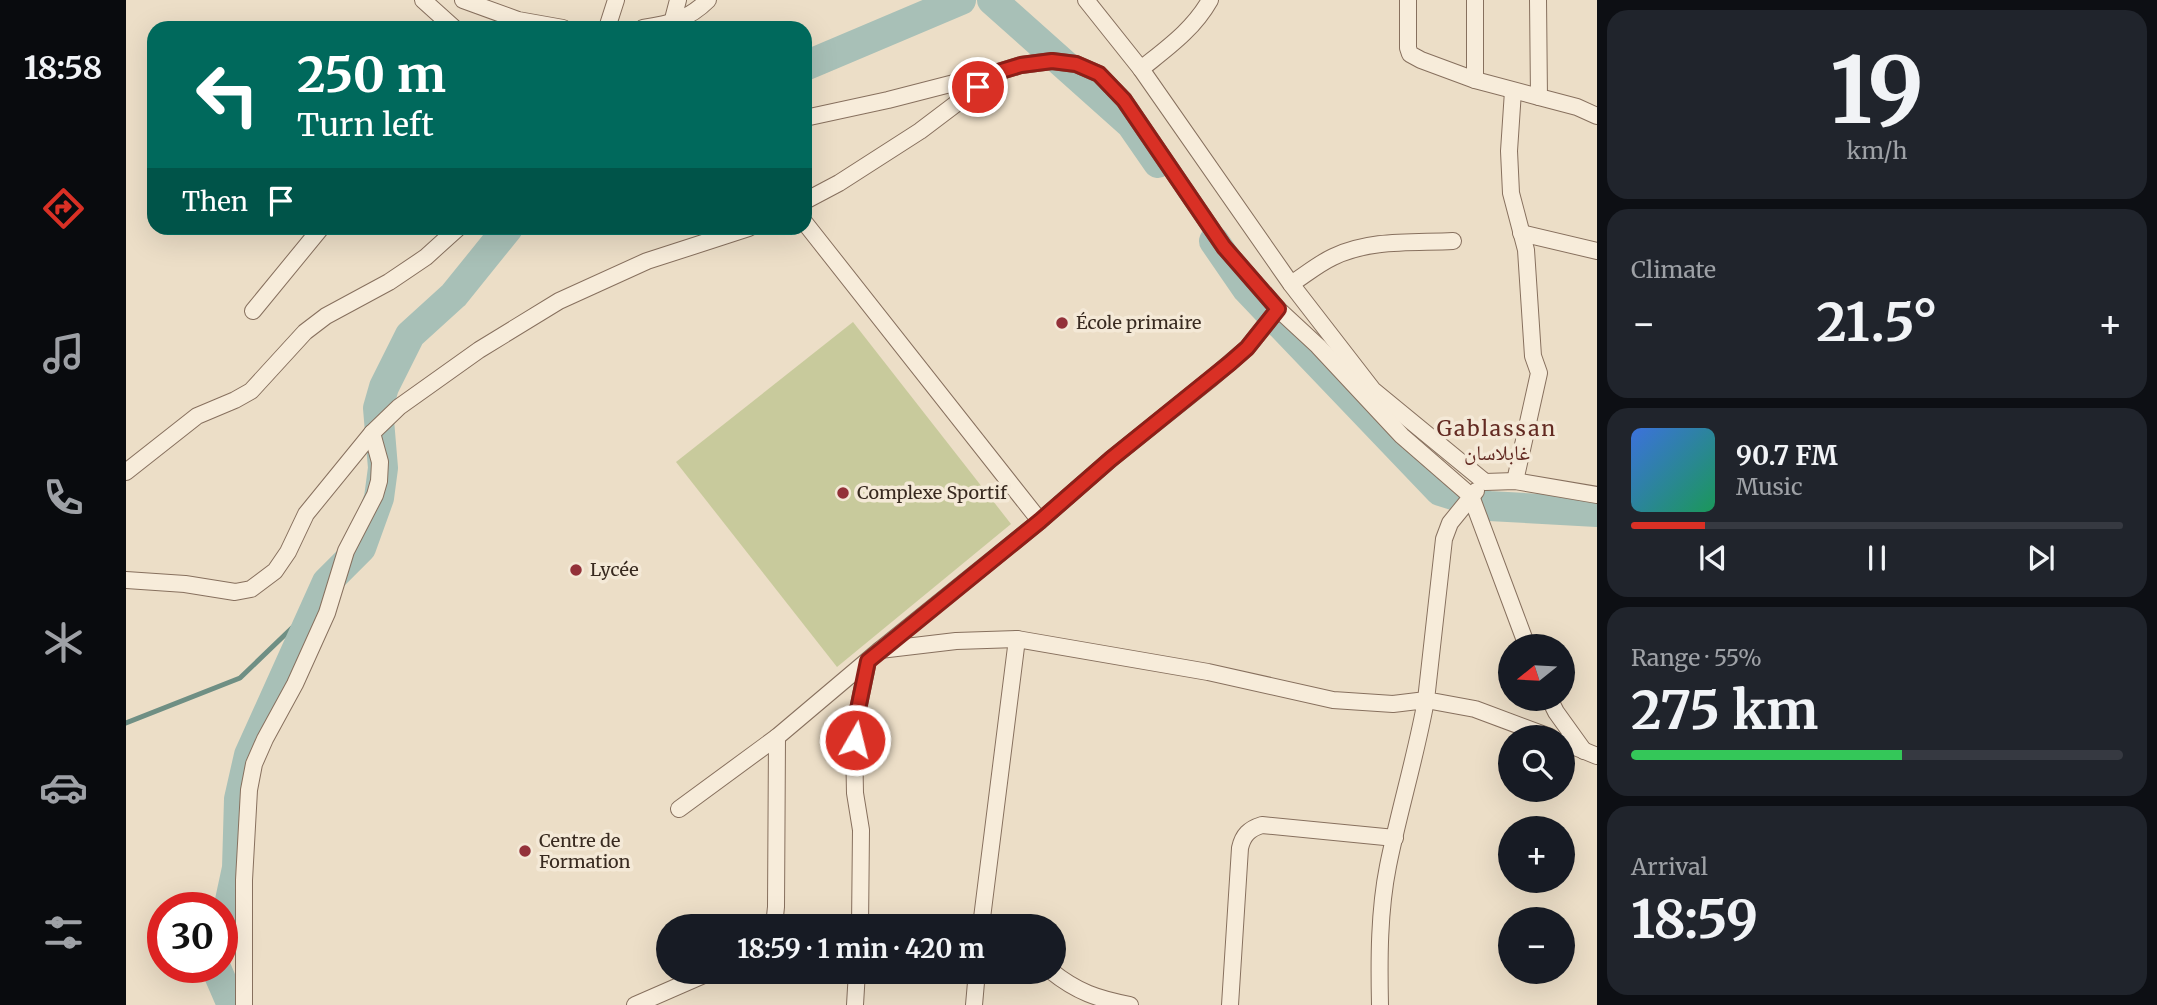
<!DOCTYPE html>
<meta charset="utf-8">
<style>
body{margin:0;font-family:Merriweather,"Noto Naskh Arabic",serif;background:#20242c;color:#f1f3f6;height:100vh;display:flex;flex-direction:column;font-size:26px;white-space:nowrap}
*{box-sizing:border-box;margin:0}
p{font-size:23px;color:#9ea1a6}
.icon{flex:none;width:38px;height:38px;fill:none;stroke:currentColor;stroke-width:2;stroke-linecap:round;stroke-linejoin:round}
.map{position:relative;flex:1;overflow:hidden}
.details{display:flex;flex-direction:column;gap:10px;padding:10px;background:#0d0f14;width:560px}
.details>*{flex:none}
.top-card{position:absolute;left:21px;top:21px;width:665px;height:214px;border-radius:21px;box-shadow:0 7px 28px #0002;background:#00695c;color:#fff;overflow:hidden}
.needle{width:46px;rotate:252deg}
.buttons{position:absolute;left:1372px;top:634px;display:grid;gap:14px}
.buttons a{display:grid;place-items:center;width:77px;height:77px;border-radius:50%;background:#171b24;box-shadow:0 7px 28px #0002;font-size:35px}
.speed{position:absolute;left:21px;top:892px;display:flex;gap:14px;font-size:35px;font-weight:700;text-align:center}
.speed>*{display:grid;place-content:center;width:91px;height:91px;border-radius:50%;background:#171b24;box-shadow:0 7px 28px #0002;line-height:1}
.speed .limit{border:10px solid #d22;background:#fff;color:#111}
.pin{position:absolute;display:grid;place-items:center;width:60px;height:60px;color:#fff;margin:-30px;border:4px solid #fff;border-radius:50%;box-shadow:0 2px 7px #0007}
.me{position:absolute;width:77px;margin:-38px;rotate:8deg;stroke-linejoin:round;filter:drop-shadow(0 0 5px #0008)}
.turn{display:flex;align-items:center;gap:24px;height:147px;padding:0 35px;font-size:32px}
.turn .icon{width:91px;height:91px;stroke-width:2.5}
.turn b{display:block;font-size:49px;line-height:60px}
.then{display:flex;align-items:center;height:66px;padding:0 35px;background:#0003;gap:14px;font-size:26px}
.big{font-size:52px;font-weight:700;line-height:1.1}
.details .card{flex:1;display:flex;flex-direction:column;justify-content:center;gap:10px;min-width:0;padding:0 24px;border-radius:21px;background:#20242c}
.details .dial{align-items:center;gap:0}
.dial b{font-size:91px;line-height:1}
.song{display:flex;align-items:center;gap:21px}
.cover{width:84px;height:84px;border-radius:10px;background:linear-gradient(135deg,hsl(220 70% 55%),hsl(150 70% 35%))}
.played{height:7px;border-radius:4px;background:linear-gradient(90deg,#d93025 15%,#363941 15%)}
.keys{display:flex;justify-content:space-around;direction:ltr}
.heat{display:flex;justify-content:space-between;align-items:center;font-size:38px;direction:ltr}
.charge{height:10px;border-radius:5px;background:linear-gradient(90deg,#34c759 55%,#363941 0)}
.trip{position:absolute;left:530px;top:914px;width:410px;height:70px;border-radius:35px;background:#171b24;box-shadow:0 7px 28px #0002;font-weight:700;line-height:70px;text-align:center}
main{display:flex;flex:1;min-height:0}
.tabs{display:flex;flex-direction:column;width:126px;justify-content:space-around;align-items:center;background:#090b0e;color:#9ea1a6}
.tabs .icon{width:49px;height:49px}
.tabs .on{color:#d93025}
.tabs b{font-size:32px;color:#f1f3f6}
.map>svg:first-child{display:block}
.green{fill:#c8ca9c}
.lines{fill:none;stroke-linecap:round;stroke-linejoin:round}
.stream{stroke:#6f8f84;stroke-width:5}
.river{stroke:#a8c0b7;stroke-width:30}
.street-casing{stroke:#87705e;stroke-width:18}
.street{stroke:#f7ecda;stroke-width:16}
.route-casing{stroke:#8d1f18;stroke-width:18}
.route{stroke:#d93025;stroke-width:12}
.poi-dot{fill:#933139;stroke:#f4e9d7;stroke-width:2.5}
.labels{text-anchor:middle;stroke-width:7;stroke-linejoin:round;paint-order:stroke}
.poi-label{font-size:18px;fill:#382a20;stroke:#f4e9d7;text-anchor:start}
.quarter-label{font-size:21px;letter-spacing:2px;fill:#632a22;stroke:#f4e9d7}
</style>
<main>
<nav class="tabs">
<b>18:58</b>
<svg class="icon on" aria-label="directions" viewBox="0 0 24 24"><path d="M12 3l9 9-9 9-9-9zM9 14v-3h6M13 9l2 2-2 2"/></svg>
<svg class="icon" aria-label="music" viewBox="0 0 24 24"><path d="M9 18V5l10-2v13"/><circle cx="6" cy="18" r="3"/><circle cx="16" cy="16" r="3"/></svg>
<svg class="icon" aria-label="phone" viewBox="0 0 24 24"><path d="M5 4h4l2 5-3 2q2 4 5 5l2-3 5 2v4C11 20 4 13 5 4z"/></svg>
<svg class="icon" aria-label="climate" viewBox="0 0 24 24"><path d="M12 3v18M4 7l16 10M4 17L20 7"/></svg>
<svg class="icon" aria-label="car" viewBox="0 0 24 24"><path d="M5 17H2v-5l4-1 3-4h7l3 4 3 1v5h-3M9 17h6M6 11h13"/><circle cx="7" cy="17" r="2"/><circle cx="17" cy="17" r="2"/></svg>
<svg class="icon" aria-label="filters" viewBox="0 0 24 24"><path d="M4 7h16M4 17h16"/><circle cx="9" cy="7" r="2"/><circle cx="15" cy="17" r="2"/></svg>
</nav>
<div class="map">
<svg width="1471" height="1005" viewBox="0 0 1471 1005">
<rect width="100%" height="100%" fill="#ecdec7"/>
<path class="green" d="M727,322L885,524L711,667L550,462Z"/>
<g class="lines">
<path class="stream" d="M0,723L114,678L192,603"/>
<g class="river">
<path d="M866,0L1005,124L1032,163"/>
<path d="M679,66L835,0"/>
<path d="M1088,241L1121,289L1314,491L1363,506L1471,512"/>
<path d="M96,938L111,868L113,799L123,755L201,582L235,548L253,498L257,468L252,408L258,387L284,335L328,295L382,228"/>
<path d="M90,968L106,1005"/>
</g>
<defs>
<g id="street">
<path d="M297,0L328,28"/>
<path d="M337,0L392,20L437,28"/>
<path d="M960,0L1015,69L1165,284L1247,390L1359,482L1389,481L1471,495"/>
<path d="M1282,0V48L1284,54L1295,60L1349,80L1413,97"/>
<path d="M1412,0L1413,97L1451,107L1471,116"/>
<path d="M546,23L552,0"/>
<path d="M481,28L490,0"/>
<path d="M517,28C543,24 562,20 582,0"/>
<path d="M1015,69C1041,48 1067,30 1084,0"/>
<path d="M1349,80V0"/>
<path d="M1387,91L1383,151L1385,193L1400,250L1407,356L1413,373L1389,481"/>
<path d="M679,118L762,100L863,74"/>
<path d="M679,201L713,183L794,131L872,72L895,65L926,61L950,64L973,74L998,100L1098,247L1152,309L1192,346L1276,436L1345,496L1401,646"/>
<path d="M679,223L914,521"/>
<path d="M1395,233L1471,251"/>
<path d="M1165,284C1179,275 1192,264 1207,257C1244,239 1287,243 1327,241"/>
<path d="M127,311L195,228"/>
<path d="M0,472L71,416L109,400L125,391L179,332L200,316L263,282L300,257L332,228"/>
<path d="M1350,491L1324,523L1318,539L1300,700L1349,709L1424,737"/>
<path d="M0,580L59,584L109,592L125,589L149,571L162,552L180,514L246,433L273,407L353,350L433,301L521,261L623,228"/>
<path d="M754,650L830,641L891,639L1082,672L1207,700L1267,704L1300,700C1290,756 1273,811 1262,866C1253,911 1253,959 1254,1005"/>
<path d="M1423,698L1430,712L1458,751"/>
<path d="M1437,742L1471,756"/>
<path d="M553,809L651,737L754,650L914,521L985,459L1086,378L1121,348L1152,309"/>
<path d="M648,926L650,907L651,737"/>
<path d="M734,926L735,830L729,793L728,740L730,719L742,661"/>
<path d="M855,926L891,639"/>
<path d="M925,971C951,992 972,999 1004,1005"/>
<path d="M118,1005V880L123,790L128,764L139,739L169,684L201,613L220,551L249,495L253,481L254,462L246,433"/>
<path d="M509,1005L587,971"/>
<path d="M729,1005L731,971"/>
<path d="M848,1005L851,971"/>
<path d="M1104,1005L1114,848C1117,835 1123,829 1136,825L1269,838"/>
</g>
</defs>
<use href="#street" class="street-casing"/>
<use href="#street" class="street"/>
</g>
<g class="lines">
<defs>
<path id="route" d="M729,740L730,719L742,661L914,521L985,459L1104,363L1121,348L1152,309L1098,247L998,100L973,74L950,64L926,61L895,65L872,72L852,87"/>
</defs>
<use href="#route" class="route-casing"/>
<use href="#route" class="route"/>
</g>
<g class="poi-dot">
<circle cx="936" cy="323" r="7"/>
<circle cx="717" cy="493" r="7"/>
<circle cx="450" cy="570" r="7"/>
<circle cx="399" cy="851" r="7"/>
</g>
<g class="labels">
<g class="poi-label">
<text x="950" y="329">École primaire</text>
<text x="731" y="499">Complexe Sportif</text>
<text x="464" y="576">Lycée</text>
<text x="413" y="847">Centre de<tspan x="413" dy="21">Formation</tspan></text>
</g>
<g class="quarter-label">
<text x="1371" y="436">Gablassan<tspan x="1371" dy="24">غابلاسان</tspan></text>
</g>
</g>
</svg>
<div class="buttons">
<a><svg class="needle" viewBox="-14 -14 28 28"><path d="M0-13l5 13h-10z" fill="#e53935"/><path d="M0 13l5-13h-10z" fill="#9ea1a6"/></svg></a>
<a><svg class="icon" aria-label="search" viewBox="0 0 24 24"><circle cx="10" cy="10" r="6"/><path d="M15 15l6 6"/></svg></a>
<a>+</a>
<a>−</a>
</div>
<div class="speed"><div class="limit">30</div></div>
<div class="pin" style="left:852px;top:87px;background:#d93025"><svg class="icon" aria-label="arrive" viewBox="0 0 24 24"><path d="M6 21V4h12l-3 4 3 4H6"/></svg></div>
<svg class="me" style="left:729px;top:740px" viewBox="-20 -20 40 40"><circle r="17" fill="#d93025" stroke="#fff" stroke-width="3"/><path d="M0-11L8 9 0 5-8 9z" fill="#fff"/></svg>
<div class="trip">18:59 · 1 min · 420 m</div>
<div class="top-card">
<div class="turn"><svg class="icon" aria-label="left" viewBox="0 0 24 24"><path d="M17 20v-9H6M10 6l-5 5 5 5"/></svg><div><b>250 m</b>Turn left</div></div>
<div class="then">Then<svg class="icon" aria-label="arrive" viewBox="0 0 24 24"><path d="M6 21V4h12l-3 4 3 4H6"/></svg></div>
</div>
</div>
<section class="details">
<div class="card dial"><b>19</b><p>km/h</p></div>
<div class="card"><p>Climate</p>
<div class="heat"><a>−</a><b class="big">21.5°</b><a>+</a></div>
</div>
<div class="card">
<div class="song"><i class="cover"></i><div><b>90.7 FM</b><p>Music</p></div></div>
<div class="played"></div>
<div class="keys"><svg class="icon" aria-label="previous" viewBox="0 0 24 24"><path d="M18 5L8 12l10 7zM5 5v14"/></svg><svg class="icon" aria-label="pause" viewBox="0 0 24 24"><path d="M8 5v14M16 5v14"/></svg><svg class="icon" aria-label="next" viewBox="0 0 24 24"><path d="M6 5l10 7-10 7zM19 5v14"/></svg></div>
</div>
<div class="card"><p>Range · 55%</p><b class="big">275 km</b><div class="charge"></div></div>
<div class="card"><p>Arrival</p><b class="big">18:59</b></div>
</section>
</main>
